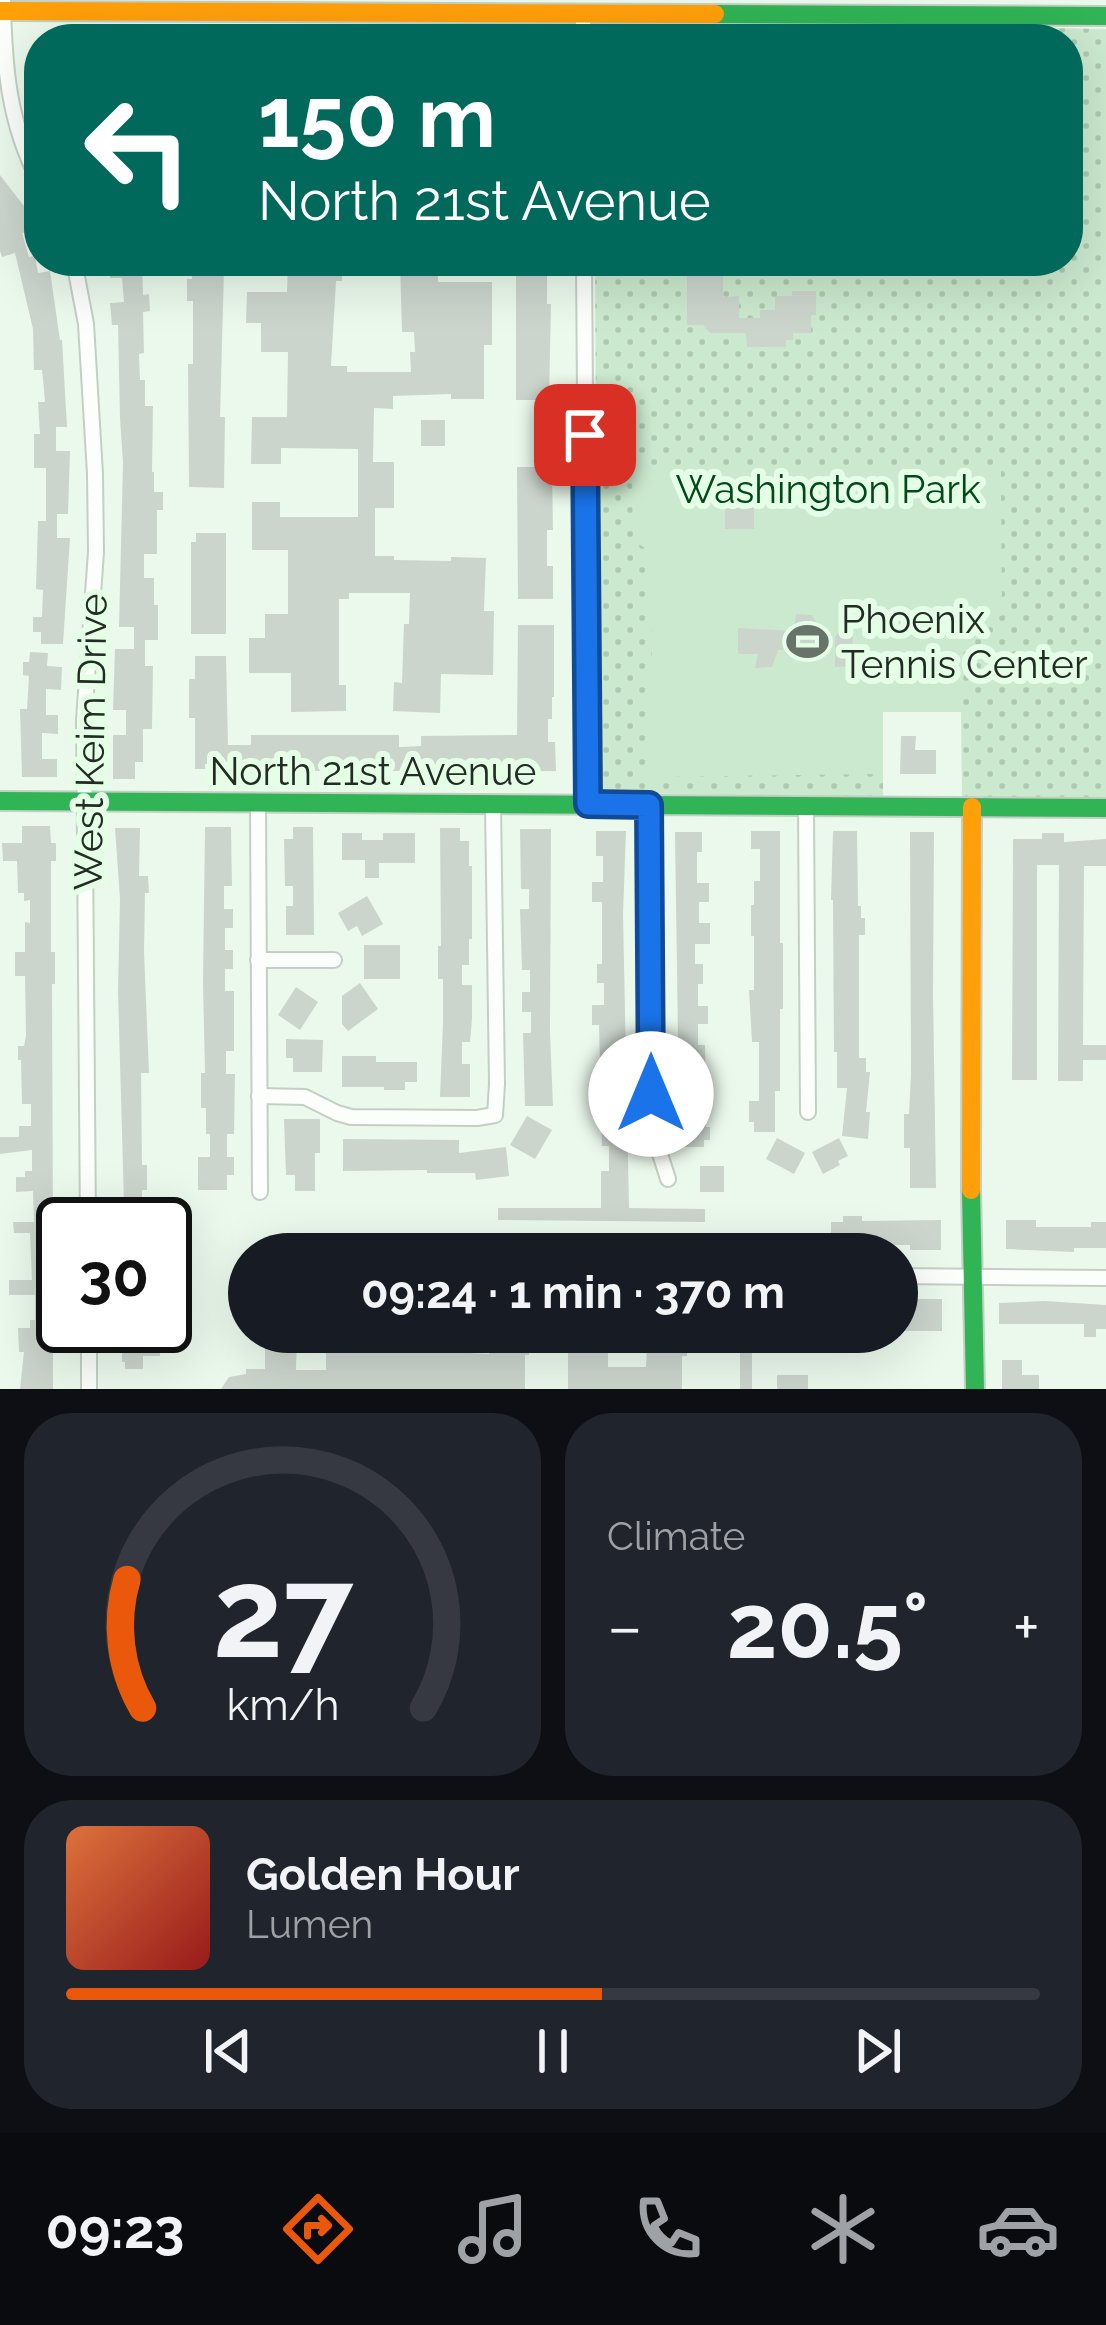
<!DOCTYPE html>
<meta charset="utf-8">
<style>
body{margin:0;font-family:Raleway,sans-serif;background:#20242c;color:#f1f3f6;height:100vh;display:flex;flex-direction:column;font-size:45px;white-space:nowrap}
*{box-sizing:border-box;margin:0}
p{font-size:39px;color:#9ea1a6}
.icon{flex:none;width:66px;height:66px;fill:none;stroke:currentColor;stroke-width:2;stroke-linecap:round;stroke-linejoin:round}
.map{position:relative;height:1389px;overflow:hidden}
.sheet{display:flex;flex-direction:column;gap:24px;padding:24px;background:#0d0f14;flex:1}
.sheet>*{flex:none}
.hud{position:absolute;left:24px;top:24px;width:1059px;height:252px;border-radius:48px;box-shadow:0 12px 48px #0002;background:#00695c;color:#fff;overflow:hidden}
.speed{position:absolute;left:36px;top:1197px;display:flex;gap:24px;font-size:60px;font-weight:700;text-align:center}
.speed>*{display:grid;place-content:center;width:156px;height:156px;border-radius:50%;background:#171b24;box-shadow:0 12px 48px #0002;line-height:1}
.speed .limit{border:6px solid #111;border-radius:18px;background:#fff;color:#111}
.pin{position:absolute;display:grid;place-items:center;width:102px;height:102px;color:#fff;margin:-51px;border-radius:24px;box-shadow:0 6px 18px #0006}
.me{position:absolute;width:132px;margin:-66px;rotate:0deg;stroke-linejoin:round;filter:drop-shadow(0 0 9px #0008)}
.turn{display:flex;align-items:center;gap:42px;height:252px;padding:0 36px;font-size:54px}
.turn .icon{width:156px;height:156px;stroke-width:2.5}
.turn b{display:block;font-size:84px;line-height:102px}
.big{font-size:90px;font-weight:700;line-height:1.1}
.sheet .tile{flex:1;display:flex;flex-direction:column;justify-content:center;gap:18px;min-width:0;padding:0 42px;border-radius:48px;background:#20242c}
.sheet .dial{align-items:center;gap:0}
.dial svg{height:312px;overflow:visible;fill:none;stroke:#363941;stroke-width:7;stroke-linecap:round;text-anchor:middle}
.dial text{fill:#f1f3f6;stroke:none}
.song{display:flex;align-items:center;gap:36px}
.cover{width:144px;height:144px;border-radius:18px;background:linear-gradient(135deg,hsl(20 70% 55%),hsl(0 70% 35%))}
.played{height:12px;border-radius:6px;background:linear-gradient(90deg,#ea580c 55%,#363941 55%)}
.keys{display:flex;justify-content:space-around;direction:ltr}
.heat{display:flex;justify-content:space-between;align-items:center;font-size:66px;direction:ltr}
.sheet .tiles{flex:1;display:grid;gap:24px;grid-template-columns:1fr 1fr}
.tile:last-child{grid-column:span 2}
.trip{position:absolute;left:228px;top:1233px;width:690px;height:120px;border-radius:60px;background:#171b24;box-shadow:0 12px 48px #0002;font-weight:700;line-height:120px;text-align:center}
.tabs{display:flex;height:192px;justify-content:space-around;align-items:center;background:#090b0e;color:#9ea1a6}
.tabs .icon{width:84px;height:84px}
.tabs .on{color:#ea580c}
.tabs b{font-size:54px;color:#f1f3f6}
.map>svg:first-child{display:block}
.park{fill:url(#park-dots)}
.garden{fill:#cbe9ce}
.building{fill:#cbd5cc}
.lines{fill:none;stroke-linecap:round;stroke-linejoin:round}
.street-casing{stroke:#c4cfc4;stroke-width:18}
.fast-casing{stroke:#c4cfc4;stroke-width:22}
.slow-casing{stroke:#c4cfc4;stroke-width:22}
.street{stroke:#fcfefc;stroke-width:14}
.fast{stroke:#30b455;stroke-width:18}
.slow{stroke:#ff9f0a;stroke-width:18}
.route-casing{stroke:#114b97;stroke-width:30}
.route{stroke:#1a73e8;stroke-width:21}
.labels{text-anchor:middle;stroke-width:12;stroke-linejoin:round;paint-order:stroke}
.park-label{font-size:39px;fill:#02491a;stroke:#e5ffe7}
.poi-label{font-size:39px;fill:#222c24;stroke:#e5ffe7;text-anchor:start}
.street-label{font-size:39px;fill:#222c24;stroke:#e5ffe7}
</style>
<div class="map">
<svg width="1106" height="1389" viewBox="0 0 1106 1389">
<defs>
<pattern id="park-dots" width="8" height="8" patternUnits="userSpaceOnUse" patternTransform="scale(3)"><rect width="8" height="8" fill="#cbe9ce"/><path d="M2 2h.1M6 6h.1" fill="none" stroke="#aec8b1" stroke-width="1.8" stroke-linecap="round"/></pattern>
</defs>
<rect width="100%" height="100%" fill="#ebf9ec"/>
<g class="park">
<path d="M606,26L810,27V39H594L597,31Z"/>
<path d="M961,27L1106,29V798L962,797L961,711L883,712V797L610,793L602,789L598,782L595,261H1068V39H961Z"/>
</g>
<path class="garden" d="M640,469H1001L1002,616L963,617V712H883V774L649,777V671L652,665L651,618L648,617L647,549L633,541L632,477Z"/>
<g class="building">
<path d="M0,175L30,214L34,230L22,233L29,257L35,256L38,273L50,271L60,340H62L67,427H56V451H70L68,514H57V538H70L63,644H41V632H33V617H42L43,590L36,589L38,521H46V468H34V434H40L38,402H45L43,379L42,370H34L33,329L15,253L2,257L0,251Z"/>
<path d="M110,261H142L143,295L149,294L150,311L143,312L144,353L139,354L140,380H145V406H153L152,472H154V492H163V510H157V554H144V578H154V605H158V640H145V666H153L152,729H143V762H135V779H113V735H126V710H113L115,649H134V627H119L123,463L120,418L118,325H112L110,303L124,302L122,278H110Z"/>
<path d="M288,261H343L342,281H336L331,366H347V372H411L410,352H415L414,332H402L400,261H438V282H492V345H484V399H451V394L393,396V409L374,408L373,462H394V508H375V556H394V560L451,561V557L486,558L484,611H494L493,675L441,674L440,713L393,711L394,682L402,683L404,624H409L410,593H349V599H339V685H346V711L291,712V673H249V638H265V614H288V550H252V502H280V517H358V449L281,448V464H251L252,417H287L288,352H261V323H246L247,292H287Z"/>
<path d="M516,261H547V304H551L549,400H516Z"/>
<path d="M687,261H723V297L739,296V318H760V310H775V296H792V291H816V315H811V333H793V340H786V347H747L746,333H710L703,325H687Z"/>
<path d="M192,269L224,270L220,417H225L224,488L189,487L188,364H193V301H187V279H192Z"/>
<rect x="421" y="420" width="24" height="26"/>
<path d="M517,467H552L553,530H547V566H553V599H518Z"/>
<rect x="725" y="489" width="29" height="40"/>
<path d="M196,533H226V634H191V542H196Z"/>
<path d="M796,614L812,615L816,622L815,649L778,650L772,667L755,668L758,654H738V628L794,631Z"/>
<path d="M518,625H554V697H552V719H548V742H555L556,771L415,773V771H290V766H254V773H244V764H205V769H195V718H189V679H195V656H226L228,745H251V735H399V747L421,746V736L517,735Z"/>
<path d="M840,631H848L853,637L851,666L835,667V637Z"/>
<path d="M30,652L48,653L47,666L62,667L61,690L46,689V715H58V734L42,733V759H57V777H22L20,709H27L29,676L23,675V662H29Z"/>
<path d="M901,736H916L915,750H936V774H900Z"/>
<path d="M22,826H50L51,843H56V861H51V952H55V984H52L53,1232L57,1313H53V1389H20L24,1352H19L18,1328H30V1320H35V1295H9V1280H32L30,1233H14L13,1222H34L33,1191L16,1192V1177H25V1171H32V1150L0,1154V1137H19V1126H31V1104H22L21,1060H18V1046H24L26,1036L25,976H15V952H25V922L30,923V900L24,901V893H18L17,861H3L2,843H22Z"/>
<path d="M205,827H231L232,886H224V909H233V928H225V950H233V969H225V991H234V1051H226V1074H235L234,1134H227V1157H234V1175H227V1190H198V1157H210V1134H206V1108H201V1073H205L203,983Z"/>
<path d="M293,827H313L314,935H286V906H293V886H285L284,839H293Z"/>
<path d="M115,828H140L139,876H148L149,893H145L144,952L149,1073H141L142,1165H147V1190H142V1224H122V1203H124L118,992L120,899Z"/>
<path d="M440,828H460V841H469V866H472V939H469V965H462V985H472V1019L470,1042H462V1064H470V1097H440L443,1023V979H438V946H441Z"/>
<path d="M520,829H551L550,1033L553,1106H525L523,1033H531V1012H522V992H530V970H522L520,909H529V889H521Z"/>
<path d="M596,831H626L623,914L629,1208L705,1209V1222L498,1220V1208H601V1171H609V1146H602L599,1025H592V1005H604V983H597V964H602V902H592V882H603V856H596Z"/>
<path d="M751,831H780V943H783V1009H780V1091H775V1132H754V1122H749V1101H759V1042H752L749,990H754V936H751V905H754V881H760V849H751Z"/>
<path d="M833,831H857L858,906H861V918H865V935H859V1058H866V1072H870L866,1112H870L868,1139L842,1136L847,1088H837V1052H834L833,900H831Z"/>
<path d="M675,832H702V852H697V883H709V902H699V923H710V944H695V964H703V984H698V1006H708V1024H698V1045H705L706,1127H710V1140H704V1147H683V1108H679Z"/>
<path d="M910,832H934L933,993L936,1188H910V1148H904V1114H909L911,1074Z"/>
<path d="M342,833H362V840H383V833H415V863H379V878H365V860H342Z"/>
<path d="M1042,833H1064V842L1106,839V866H1084L1083,1045H1106V1060H1083V1081H1058L1059,865H1037V1080H1012L1013,839H1042Z"/>
<path d="M367,896L383,924L362,936L357,926L348,931L338,913Z"/>
<rect x="364" y="945" width="36" height="34"/>
<path d="M360,983L378,1009L348,1031L342,1024V996Z"/>
<path d="M296,987L318,1002L300,1030L278,1015Z"/>
<path d="M286,1039L323,1040L322,1072H293V1058H286Z"/>
<path d="M342,1056H376V1062H417V1082H405V1090H384V1087H342Z"/>
<path d="M527,1116L552,1130L535,1159L510,1145Z"/>
<path d="M284,1119H320V1153H315V1191H295V1175H286Z"/>
<path d="M777,1138L805,1153L794,1174L766,1159Z"/>
<path d="M839,1138L848,1156L838,1161L840,1165L823,1174L812,1152Z"/>
<path d="M343,1139L459,1140V1153L506,1147L509,1176L476,1180L475,1173H427V1170L343,1171Z"/>
<rect x="700" y="1166" width="24" height="26"/>
<path d="M843,1216H862V1221L941,1220V1250H910V1245H870V1241H831V1222H843Z"/>
<path d="M1006,1220H1036V1227H1091V1222H1106V1248H1074V1252L1006,1249Z"/>
<path d="M801,1236L821,1240L817,1254H797Z"/>
<path d="M911,1299H942V1331H897V1305H911Z"/>
<path d="M1045,1301L1106,1305V1329H1096V1337H1084V1324H999V1303Z"/>
<path d="M265,1332H297L296,1370H326V1332H431L412,1350L489,1354V1348H494V1332H529V1355H525V1389H221L229,1377L246,1374V1369H265Z"/>
<path d="M573,1332H608V1367H646L647,1349H651V1332H687V1356H682V1389H568V1348H573Z"/>
<rect x="740" y="1332" width="12" height="57"/>
<path d="M141,1336H160V1356H143V1369H125V1362H122V1338H141Z"/>
<path d="M1002,1360H1022V1375H1039V1389H1002Z"/>
<rect x="777" y="1375" width="31" height="14"/>
</g>
<g class="lines">
<defs>
<g id="street">
<path d="M3,0C4,64 8,122 39,181"/>
<path d="M583,14V39"/>
<path d="M74,261L86,324L95,474L96,552L84,720L88,1224"/>
<path d="M584,261L588,804"/>
<path d="M258,804L260,1192"/>
<path d="M649,805L651,1115L654,1135L668,1179"/>
<path d="M806,806L808,1112"/>
<path d="M258,960H334"/>
<path d="M259,1096L305,1097L337,1113L351,1117L477,1118L495,1115L497,1084L493,804"/>
<path d="M897,1276L1106,1278"/>
<path d="M89,1326V1389"/>
</g>
<g id="fast">
<path d="M715,14L1106,16"/>
<path d="M0,801L1106,808"/>
<path d="M971,1190L975,1389"/>
</g>
<g id="slow">
<path d="M0,11L715,14"/>
<path d="M971,1190L972,807"/>
</g>
</defs>
<use href="#street" class="street-casing"/>
<use href="#fast" class="fast-casing"/>
<use href="#slow" class="slow-casing"/>
<use href="#street" class="street"/>
<use href="#fast" class="fast"/>
<use href="#slow" class="slow"/>
</g>
<g class="lines">
<defs>
<path id="route" d="M585,435L588,804L649,805L651,1094"/>
</defs>
<use href="#route" class="route-casing"/>
<use href="#route" class="route"/>
</g>
<defs>
<symbol id="stadium-bare" viewBox="-9 -9 18 18"><path d="M0-5a6.5 5 0 1 0 0 10a6.5 5 0 1 0 0-10ZM-3.5-1.8h7v3.6h-7Z" fill="#68746a" stroke="#e5ffe7" stroke-width="2.5" paint-order="stroke"/></symbol>
</defs>
<g fill-rule="evenodd">
<use href="#stadium-bare" x="778" y="612" width="59" height="59"/>
</g>
<g class="labels">
<g class="park-label">
<text x="828" y="503">Washington Park</text>
</g>
<g class="poi-label">
<text x="841" y="633">Phoenix<tspan x="841" dy="45">Tennis Center</tspan></text>
</g>
<g class="street-label">
<text transform="translate(90 742) rotate(-89)" y="14">West Keim Drive</text>
<text x="373" y="785">North 21st Avenue</text>
</g>
</g>
</svg>
<div class="speed"><div class="limit">30</div></div>
<div class="pin" style="left:585px;top:435px;background:#d93025"><svg class="icon" aria-label="arrive" viewBox="0 0 24 24"><path d="M6 21V4h12l-3 4 3 4H6"/></svg></div>
<svg class="me" style="left:651px;top:1094px" viewBox="-20 -20 40 40"><circle r="19" fill="#fff"/><path d="M0-13L10 11 0 6-10 11z" fill="#1a73e8"/></svg>
<div class="trip">09:24 · 1 min · 370 m</div>
<div class="hud">
<div class="turn"><svg class="icon" aria-label="left" viewBox="0 0 24 24"><path d="M17 20v-9H6M10 6l-5 5 5 5"/></svg><div><b>150 m</b>North 21st Avenue</div></div>
</div>
</div>
<section class="sheet">
<div class="tiles">
<div class="tile dial"><svg viewBox="0 0 100 80">
<path d="M14 69A42 42 0 1 1 86 69"/>
<path d="M14 69A42 42 0 0 1 10 36" stroke="#ea580c"/>
<text x="50" y="56" font-size="32" font-weight="700">27</text>
<text x="50" y="72" font-size="11">km/h</text>
</svg></div>
<div class="tile"><p>Climate</p>
<div class="heat"><a>−</a><b class="big">20.5°</b><a>+</a></div>
</div>
<div class="tile">
<div class="song"><i class="cover"></i><div><b>Golden Hour</b><p>Lumen</p></div></div>
<div class="played"></div>
<div class="keys"><svg class="icon" aria-label="previous" viewBox="0 0 24 24"><path d="M18 5L8 12l10 7zM5 5v14"/></svg><svg class="icon" aria-label="pause" viewBox="0 0 24 24"><path d="M8 5v14M16 5v14"/></svg><svg class="icon" aria-label="next" viewBox="0 0 24 24"><path d="M6 5l10 7-10 7zM19 5v14"/></svg></div>
</div>
</div>
</section>
<nav class="tabs">
<b>09:23</b>
<svg class="icon on" aria-label="directions" viewBox="0 0 24 24"><path d="M12 3l9 9-9 9-9-9zM9 14v-3h6M13 9l2 2-2 2"/></svg>
<svg class="icon" aria-label="music" viewBox="0 0 24 24"><path d="M9 18V5l10-2v13"/><circle cx="6" cy="18" r="3"/><circle cx="16" cy="16" r="3"/></svg>
<svg class="icon" aria-label="phone" viewBox="0 0 24 24"><path d="M5 4h4l2 5-3 2q2 4 5 5l2-3 5 2v4C11 20 4 13 5 4z"/></svg>
<svg class="icon" aria-label="climate" viewBox="0 0 24 24"><path d="M12 3v18M4 7l16 10M4 17L20 7"/></svg>
<svg class="icon" aria-label="car" viewBox="0 0 24 24"><path d="M5 17H2v-5l4-1 3-4h7l3 4 3 1v5h-3M9 17h6M6 11h13"/><circle cx="7" cy="17" r="2"/><circle cx="17" cy="17" r="2"/></svg>
</nav>
